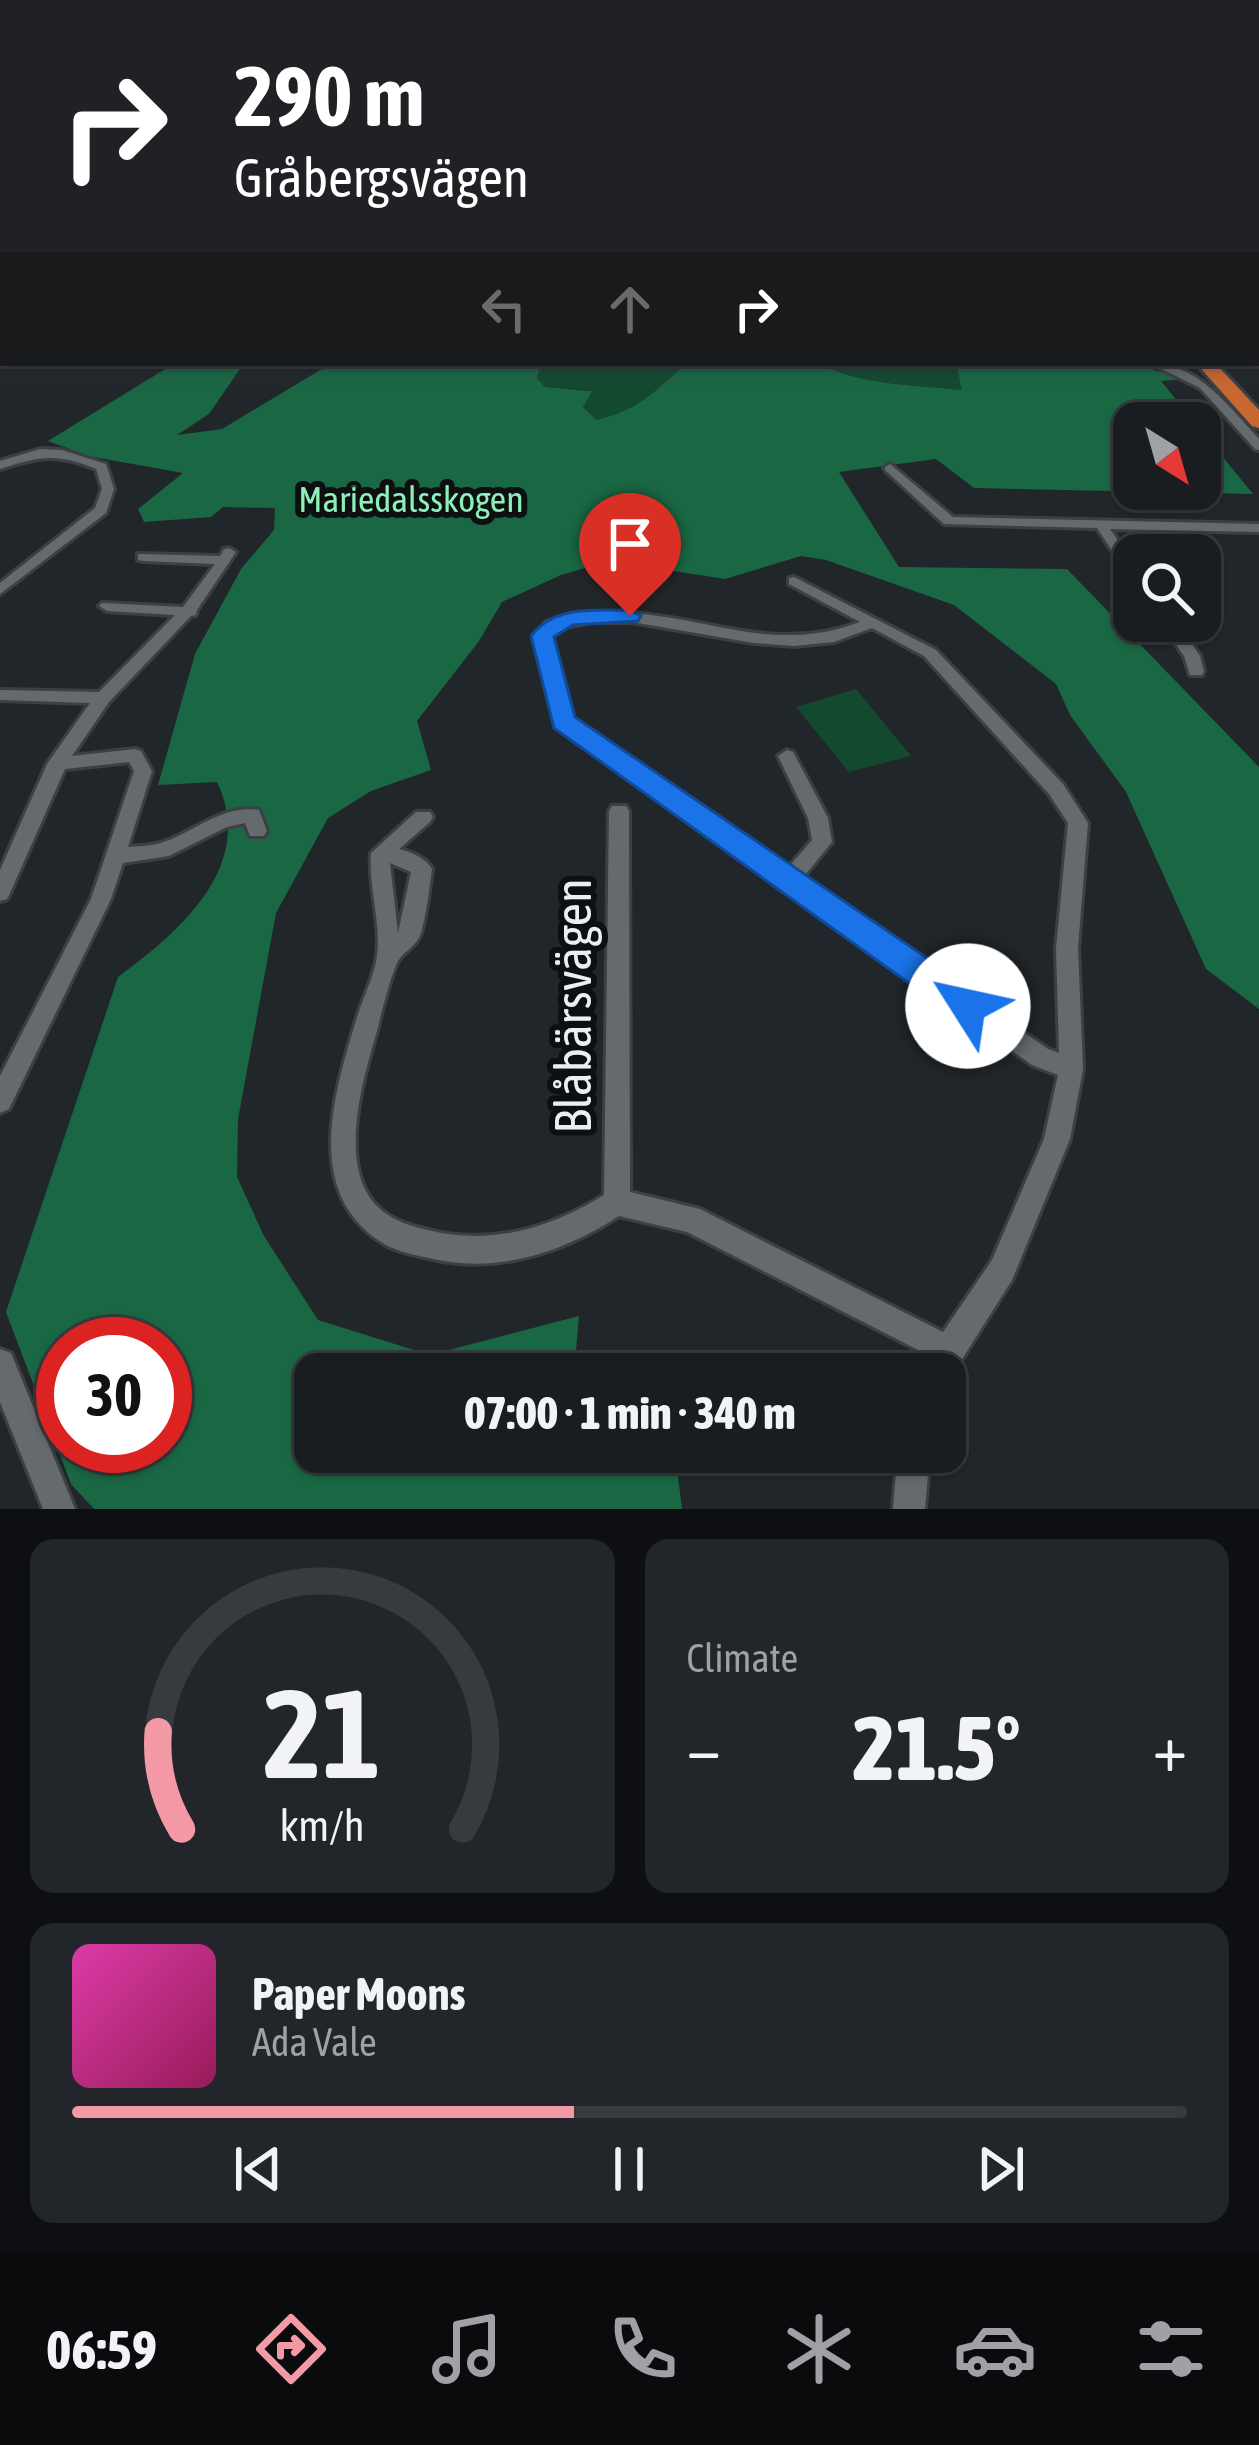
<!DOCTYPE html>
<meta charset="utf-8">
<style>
body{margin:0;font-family:"Asap Condensed",sans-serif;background:#222529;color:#f1f3f6;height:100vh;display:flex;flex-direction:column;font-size:45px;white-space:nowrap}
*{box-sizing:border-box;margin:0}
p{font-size:39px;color:#9fa1a5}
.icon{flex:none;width:66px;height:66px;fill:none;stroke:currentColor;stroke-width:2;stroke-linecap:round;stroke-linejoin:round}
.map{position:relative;height:1509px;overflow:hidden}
.details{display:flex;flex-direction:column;gap:30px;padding:30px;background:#0e0f12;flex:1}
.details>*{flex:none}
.hud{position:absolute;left:0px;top:0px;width:1260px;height:366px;box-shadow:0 3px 9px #0004,0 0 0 3px #373a3e;background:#202124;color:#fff;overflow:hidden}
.needle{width:78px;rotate:143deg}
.buttons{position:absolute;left:1113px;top:402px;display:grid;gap:24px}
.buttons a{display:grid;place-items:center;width:108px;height:108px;border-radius:24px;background:#191c20;box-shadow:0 3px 9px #0004,0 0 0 3px #373a3e;font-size:60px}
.speed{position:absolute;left:36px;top:1317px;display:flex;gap:24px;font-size:60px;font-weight:700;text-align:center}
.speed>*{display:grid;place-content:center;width:156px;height:156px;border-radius:50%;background:#191c20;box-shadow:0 3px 9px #0004,0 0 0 3px #373a3e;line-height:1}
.speed .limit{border:18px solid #d22;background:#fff;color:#111}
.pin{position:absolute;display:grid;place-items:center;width:102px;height:102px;color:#fff;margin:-123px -51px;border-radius:50% 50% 50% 0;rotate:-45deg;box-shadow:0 0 12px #0007}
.pin .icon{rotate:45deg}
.me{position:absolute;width:132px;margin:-66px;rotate:305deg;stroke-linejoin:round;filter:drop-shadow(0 0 9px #0008)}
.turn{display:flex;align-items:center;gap:42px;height:252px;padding:0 36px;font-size:54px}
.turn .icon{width:156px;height:156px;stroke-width:2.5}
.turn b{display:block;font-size:84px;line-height:102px}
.lanes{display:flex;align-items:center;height:114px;padding:0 36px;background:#0003;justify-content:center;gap:60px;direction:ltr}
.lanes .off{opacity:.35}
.big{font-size:90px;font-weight:800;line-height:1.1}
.details .card{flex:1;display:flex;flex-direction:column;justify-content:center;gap:18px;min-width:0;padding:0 42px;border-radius:24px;background:#222529}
.details .dial{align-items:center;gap:0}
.dial svg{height:312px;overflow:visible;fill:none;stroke:#373a3e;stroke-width:7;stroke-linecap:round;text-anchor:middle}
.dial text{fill:#f1f3f6;stroke:none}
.song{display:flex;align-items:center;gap:36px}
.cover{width:144px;height:144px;border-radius:18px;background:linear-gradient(135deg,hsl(320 70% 55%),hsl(330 70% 35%))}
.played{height:12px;border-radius:6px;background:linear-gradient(90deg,#f49aa6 45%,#373a3e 45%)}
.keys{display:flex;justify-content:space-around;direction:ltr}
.heat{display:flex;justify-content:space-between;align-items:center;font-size:66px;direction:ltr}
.details .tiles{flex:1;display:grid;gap:30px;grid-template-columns:1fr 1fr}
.card:last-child{grid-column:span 2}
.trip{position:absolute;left:294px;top:1353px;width:672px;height:120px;border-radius:24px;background:#191c20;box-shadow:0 3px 9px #0004,0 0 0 3px #373a3e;font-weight:800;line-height:120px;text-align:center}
.tab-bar{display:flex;height:192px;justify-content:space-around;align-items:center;background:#0a0b0d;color:#9fa1a5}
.tab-bar .icon{width:84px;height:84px}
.tab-bar .selected{color:#f49aa6}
.tab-bar b{font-size:54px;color:#f1f3f6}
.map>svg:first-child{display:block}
.green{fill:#13492f}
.forest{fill:#1a6743;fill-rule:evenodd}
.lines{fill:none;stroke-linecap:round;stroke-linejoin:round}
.street-casing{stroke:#3c4043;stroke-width:6}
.secondary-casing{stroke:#3c4043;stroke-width:6}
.highway-casing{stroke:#3c4043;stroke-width:6}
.street{fill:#656a6f;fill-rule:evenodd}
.secondary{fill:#83695c;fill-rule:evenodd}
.highway{fill:#c96730;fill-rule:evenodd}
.route{fill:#1a73e8;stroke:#114b97;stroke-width:3}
.labels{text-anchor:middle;stroke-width:12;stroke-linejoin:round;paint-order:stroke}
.far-park-label{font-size:36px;fill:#8cf1b9;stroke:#0d0f10}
.near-street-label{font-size:51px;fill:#eceff2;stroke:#0d0f10}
</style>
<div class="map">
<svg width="1259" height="1509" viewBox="0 0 1259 1509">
<rect width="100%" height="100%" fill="#21262a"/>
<g class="green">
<path d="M540,363H687C656,390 637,411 596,421L583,407L591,390L545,387L536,379Z"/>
<path d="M820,363H956L963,390C922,386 852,384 820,363Z"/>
<path d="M856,689L911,756L849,772L796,707Z"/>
</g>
<path class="forest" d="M175,363H244L209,414L177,435L222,429L332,363H540L537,379L545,387L592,391L583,407L596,420C638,411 656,390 687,363H820C852,384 921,386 962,390L956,363H1148L1153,370L1186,379L1161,381L1195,423H1134V489H1200V429L1253,494L974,488L936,459L839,472L899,567L1067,569L1259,767V1009L1206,969L1126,792L1070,715L1056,684L954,605L826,560L801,556L725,579L609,561L561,575L502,602L479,641L417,721L431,770L371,791L328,818L276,913L238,1119L237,1177L264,1236L318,1320L430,1355L579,1316L574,1374H315V1452H675L682,1509H94L71,1484L6,1312L118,977C179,932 257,866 217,782L158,785L195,654L241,569L274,530L275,508L223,507L211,517L144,522L138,509L183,473L88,456L48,441ZM63,1344H165V1446H63Z"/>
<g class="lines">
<defs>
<g id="street">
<rect x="1257" y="184" width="2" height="4"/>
<rect x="1257" y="212" width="2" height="5"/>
<rect x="1257" y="247" width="2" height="5"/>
<rect x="1257" y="275" width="2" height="6"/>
<path d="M1150,363C1198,363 1229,407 1259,439V450L1255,449L1200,388Z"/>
<path d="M40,449L62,450L106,464L114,489L106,513L0,594V583L95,508L102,489L96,469C56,453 41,456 0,469V461Z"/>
<path d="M890,464L953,517L1259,524V532L1110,529L1134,563V577L1129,576L1097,528L944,524L886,471L884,468Z"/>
<path d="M229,548L236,552L197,610L196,615L191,616L109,702L72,756L135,749L141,751L152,771L128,847C137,846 148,846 157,844C192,835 220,804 259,810L267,831L264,836H250L245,823L227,827L169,856L123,863L111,899L9,1109L0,1113V1076L91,899L134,771L129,762L65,769L10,893L7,899L0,901V870L47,764L90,703L0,700V690L99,692L175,615L107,611L99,606L102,603L183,607L215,564L143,561L138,560V554L220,556L224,549Z"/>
<path d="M794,577L936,650L1063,784L1088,823L1078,948L1083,1069L1070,1139L1012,1280L945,1386V1374H922L930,1356L687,1232L619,1216C564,1252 496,1275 429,1258C415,1255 399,1252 386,1245C300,1195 335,1090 358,1014C364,996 372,980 376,962C383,926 368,889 371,853L416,812H430L433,817L430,822L399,849C411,852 426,858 432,869C429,890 427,912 421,933C417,946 405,950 398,961C391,975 381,1014 377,1031C363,1079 336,1168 379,1208C393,1221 411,1226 428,1230C491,1246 551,1228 604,1195L609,811L612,806H626L629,811L630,1192L700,1209L943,1332L992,1260L1044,1139L1058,1075L1032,1065L557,726L535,636L546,622C574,615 600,611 629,613C713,618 775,654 860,622L789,584V578ZM591,622H632L754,643L794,646L834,642L872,628L924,656L1049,794L1068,823L1056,948L1059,1053L1048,1049L802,879L832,842L828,818L793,752L787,750L778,756L808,818L812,840L787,869L571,719L551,636L556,629ZM390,863L411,872L398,933Z"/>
<path d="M1160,621H1176L1200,656L1204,671L1202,675H1190L1184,656Z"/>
<path d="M0,1349L11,1353L75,1509H43L0,1402Z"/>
<path d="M898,1452H930L925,1509H893Z"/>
</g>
<g id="secondary">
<path d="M1257,316L1259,317V326L1257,325Z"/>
<path d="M1257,357H1259V366L1252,363H1257Z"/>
</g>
<path id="highway" d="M1196,363H1215L1259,410V428L1252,426Z"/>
</defs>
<use href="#street" class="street-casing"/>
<use href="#secondary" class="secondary-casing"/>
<use href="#highway" class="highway-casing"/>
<use href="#street" class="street"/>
<use href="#secondary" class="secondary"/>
<use href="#highway" class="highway"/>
</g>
<linearGradient id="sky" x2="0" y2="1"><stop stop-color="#121517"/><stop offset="0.46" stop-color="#3d4755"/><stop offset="1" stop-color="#3d4755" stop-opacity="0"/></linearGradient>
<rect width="1259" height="392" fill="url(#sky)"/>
<path class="route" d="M630,610L641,616L638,621L573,625L554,637L575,717L981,995L986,1006L981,1017L968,1021L956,1017L554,728L531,636C554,605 594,611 630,610Z"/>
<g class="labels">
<g class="far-park-label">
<text x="411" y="512">Mariedalsskogen</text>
</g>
<g class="near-street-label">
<text transform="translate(573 1006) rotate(-90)" y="18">Blåbärsvägen</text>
</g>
</g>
</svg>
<div class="buttons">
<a><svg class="needle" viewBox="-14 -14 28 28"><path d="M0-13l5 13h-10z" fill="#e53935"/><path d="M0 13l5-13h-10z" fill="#9fa1a5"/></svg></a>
<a><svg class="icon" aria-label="search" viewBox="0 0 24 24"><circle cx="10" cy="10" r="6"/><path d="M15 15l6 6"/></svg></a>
</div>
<div class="speed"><div class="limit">30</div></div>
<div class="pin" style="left:630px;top:616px;background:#d93025"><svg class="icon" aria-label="arrive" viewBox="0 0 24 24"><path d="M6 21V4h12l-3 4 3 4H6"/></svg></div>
<svg class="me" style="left:968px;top:1006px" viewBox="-20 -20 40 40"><circle r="19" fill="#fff"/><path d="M0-13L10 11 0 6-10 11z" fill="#1a73e8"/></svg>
<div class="trip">07:00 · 1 min · 340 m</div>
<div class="hud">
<div class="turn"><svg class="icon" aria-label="right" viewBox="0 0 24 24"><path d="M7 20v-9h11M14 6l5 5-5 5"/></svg><div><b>290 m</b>Gråbergsvägen</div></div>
<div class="lanes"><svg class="icon off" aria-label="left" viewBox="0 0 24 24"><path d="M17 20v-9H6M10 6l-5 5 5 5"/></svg><svg class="icon off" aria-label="ahead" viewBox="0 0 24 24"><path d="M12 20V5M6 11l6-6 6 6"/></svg><svg class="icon" aria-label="right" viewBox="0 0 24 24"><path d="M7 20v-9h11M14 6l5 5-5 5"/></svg></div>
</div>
</div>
<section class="details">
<div class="tiles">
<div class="card dial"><svg viewBox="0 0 100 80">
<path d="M14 69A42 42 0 1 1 86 69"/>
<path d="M14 69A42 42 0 0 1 8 44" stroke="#f49aa6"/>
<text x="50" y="56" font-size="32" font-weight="700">21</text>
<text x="50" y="72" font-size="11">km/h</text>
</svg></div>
<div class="card"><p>Climate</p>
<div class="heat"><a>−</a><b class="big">21.5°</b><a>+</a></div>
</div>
<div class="card">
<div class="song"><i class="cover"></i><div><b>Paper Moons</b><p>Ada Vale</p></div></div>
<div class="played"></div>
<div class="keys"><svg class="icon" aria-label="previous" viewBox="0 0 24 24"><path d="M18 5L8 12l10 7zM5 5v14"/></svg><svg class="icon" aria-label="pause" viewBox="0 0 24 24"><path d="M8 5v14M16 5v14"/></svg><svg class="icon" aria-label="next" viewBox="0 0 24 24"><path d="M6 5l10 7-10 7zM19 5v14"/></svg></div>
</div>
</div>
</section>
<nav class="tab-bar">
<b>06:59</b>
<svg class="icon selected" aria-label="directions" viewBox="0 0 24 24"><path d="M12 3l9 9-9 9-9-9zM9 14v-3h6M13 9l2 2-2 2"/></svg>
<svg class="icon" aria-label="music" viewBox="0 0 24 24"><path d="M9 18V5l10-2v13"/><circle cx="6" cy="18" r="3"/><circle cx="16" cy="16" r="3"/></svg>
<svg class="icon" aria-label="phone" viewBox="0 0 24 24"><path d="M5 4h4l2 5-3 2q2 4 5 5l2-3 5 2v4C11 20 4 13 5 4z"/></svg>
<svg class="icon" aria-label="climate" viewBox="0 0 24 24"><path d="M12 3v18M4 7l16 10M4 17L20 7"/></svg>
<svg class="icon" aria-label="car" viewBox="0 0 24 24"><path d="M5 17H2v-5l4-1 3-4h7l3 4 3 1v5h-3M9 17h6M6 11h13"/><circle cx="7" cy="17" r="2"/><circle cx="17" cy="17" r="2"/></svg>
<svg class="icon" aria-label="filters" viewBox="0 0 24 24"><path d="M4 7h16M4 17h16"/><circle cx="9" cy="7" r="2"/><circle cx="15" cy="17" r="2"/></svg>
</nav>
